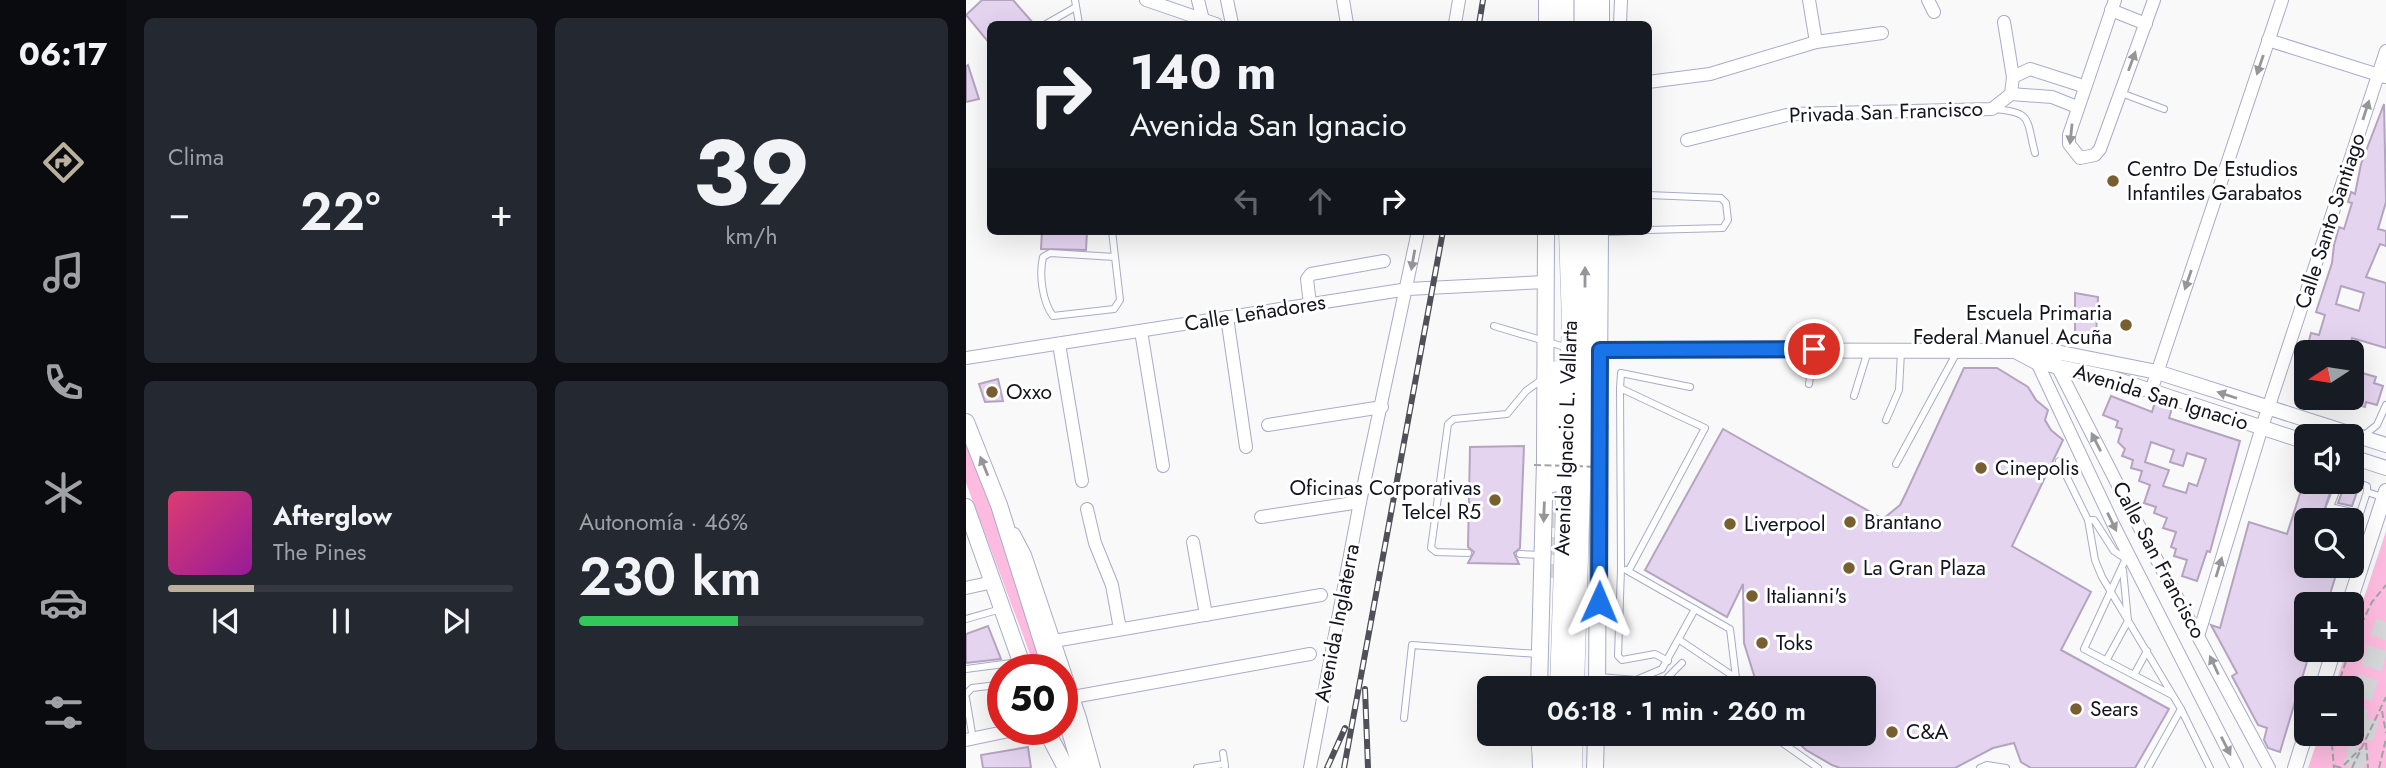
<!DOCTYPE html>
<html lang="es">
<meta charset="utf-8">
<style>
body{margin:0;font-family:Jost,sans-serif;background:#242831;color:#f1f3f6;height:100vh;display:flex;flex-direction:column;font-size:26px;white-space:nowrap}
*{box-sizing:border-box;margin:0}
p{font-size:23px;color:#9ea1a6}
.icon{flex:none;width:38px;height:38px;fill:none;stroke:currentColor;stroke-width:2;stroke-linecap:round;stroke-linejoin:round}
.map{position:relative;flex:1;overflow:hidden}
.drawer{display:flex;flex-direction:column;gap:18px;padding:18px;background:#0d0f14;width:840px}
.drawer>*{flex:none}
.hud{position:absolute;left:21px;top:21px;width:665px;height:214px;border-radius:10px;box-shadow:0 7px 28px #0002;background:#171b24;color:#f1f3f6;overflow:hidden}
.needle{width:46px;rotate:258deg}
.buttons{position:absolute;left:1328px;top:340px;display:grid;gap:14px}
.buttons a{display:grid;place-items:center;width:70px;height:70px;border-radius:10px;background:#171b24;box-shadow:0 7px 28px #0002;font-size:35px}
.speed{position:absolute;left:21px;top:654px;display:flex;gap:14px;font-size:35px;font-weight:700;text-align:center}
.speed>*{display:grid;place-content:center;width:91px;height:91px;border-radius:50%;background:#171b24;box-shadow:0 7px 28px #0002;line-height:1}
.speed .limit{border:10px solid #d22;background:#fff;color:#111}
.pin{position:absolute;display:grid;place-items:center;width:60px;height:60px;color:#fff;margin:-30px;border:4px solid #fff;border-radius:50%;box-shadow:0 2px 7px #0007}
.me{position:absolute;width:77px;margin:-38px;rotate:1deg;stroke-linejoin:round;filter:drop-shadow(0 0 5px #0008)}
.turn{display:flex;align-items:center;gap:24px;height:147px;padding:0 28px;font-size:32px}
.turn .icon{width:91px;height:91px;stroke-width:2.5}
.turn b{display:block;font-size:49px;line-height:60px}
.lanes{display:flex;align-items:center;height:66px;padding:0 28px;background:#0003;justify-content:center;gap:35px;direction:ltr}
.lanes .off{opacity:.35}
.big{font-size:52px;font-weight:600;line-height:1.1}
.drawer .tile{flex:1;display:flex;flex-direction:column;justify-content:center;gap:10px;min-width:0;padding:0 24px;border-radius:10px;background:#242831}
.drawer .dial{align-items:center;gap:0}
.dial b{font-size:91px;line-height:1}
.song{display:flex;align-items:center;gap:21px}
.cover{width:84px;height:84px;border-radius:10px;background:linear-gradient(135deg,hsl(340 70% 55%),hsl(300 70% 35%))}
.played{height:7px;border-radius:4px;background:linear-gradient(90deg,#bab09d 25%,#363941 25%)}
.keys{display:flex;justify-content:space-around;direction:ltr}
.heat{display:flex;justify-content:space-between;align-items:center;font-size:38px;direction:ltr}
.charge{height:10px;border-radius:5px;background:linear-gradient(90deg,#34c759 46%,#363941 0)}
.drawer .tiles{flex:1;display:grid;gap:18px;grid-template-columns:repeat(2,1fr)}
.trip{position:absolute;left:511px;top:676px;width:399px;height:70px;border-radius:10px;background:#171b24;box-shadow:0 7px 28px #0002;font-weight:600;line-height:70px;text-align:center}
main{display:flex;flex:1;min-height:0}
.menu{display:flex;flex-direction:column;width:126px;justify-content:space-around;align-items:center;background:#090b0e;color:#9ea1a6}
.menu .icon{width:49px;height:49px}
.menu .active{color:#bab09d}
.menu b{font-size:32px;color:#f1f3f6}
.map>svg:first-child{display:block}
.green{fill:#febbe0}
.building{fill:#e5d4f0;stroke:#b4a4bf;stroke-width:2;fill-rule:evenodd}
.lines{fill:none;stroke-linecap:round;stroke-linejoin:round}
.primary-tunnel{stroke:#d6d7d8;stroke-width:18;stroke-dasharray:18 9;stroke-linecap:butt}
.motorway-tunnel{stroke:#d6d7d8;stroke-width:21;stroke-dasharray:21 10;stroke-linecap:butt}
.service-casing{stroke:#a8acc9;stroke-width:8}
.minor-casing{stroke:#a8acc9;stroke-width:14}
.tertiary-casing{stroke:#a8acc9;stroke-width:16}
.secondary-casing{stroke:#a8acc9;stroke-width:18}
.primary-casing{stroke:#a8acc9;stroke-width:19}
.path{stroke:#a3a3a7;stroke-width:2;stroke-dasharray:7 3.5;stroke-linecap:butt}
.service{stroke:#fff;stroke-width:6}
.minor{stroke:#fff;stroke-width:12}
.tertiary{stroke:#fff;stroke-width:14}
.secondary{stroke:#fff;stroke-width:16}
.primary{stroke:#fff;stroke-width:18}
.rail-casing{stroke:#4f5058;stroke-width:6}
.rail{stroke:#fff;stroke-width:3.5;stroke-dasharray:10;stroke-linecap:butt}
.path-bridge{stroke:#a3a3a7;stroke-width:2;stroke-dasharray:7 3.5;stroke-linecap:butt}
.oneway{fill:#95959a}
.route-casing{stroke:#114b97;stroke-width:18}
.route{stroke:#1a73e8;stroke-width:12}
.poi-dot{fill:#775f30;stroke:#fff;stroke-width:2.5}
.labels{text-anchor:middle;stroke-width:6;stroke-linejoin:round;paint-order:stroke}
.street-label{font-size:21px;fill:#13141f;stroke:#fff}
.poi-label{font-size:21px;fill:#13141f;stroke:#fff;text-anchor:start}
</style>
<main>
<nav class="menu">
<b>06:17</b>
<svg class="icon active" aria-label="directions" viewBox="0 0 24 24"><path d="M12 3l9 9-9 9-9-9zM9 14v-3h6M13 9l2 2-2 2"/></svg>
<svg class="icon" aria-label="music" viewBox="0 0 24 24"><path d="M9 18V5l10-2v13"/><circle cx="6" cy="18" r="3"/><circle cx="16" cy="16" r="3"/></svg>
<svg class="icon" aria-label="phone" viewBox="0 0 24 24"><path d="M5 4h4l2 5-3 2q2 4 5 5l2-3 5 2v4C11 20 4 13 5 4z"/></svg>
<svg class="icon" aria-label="climate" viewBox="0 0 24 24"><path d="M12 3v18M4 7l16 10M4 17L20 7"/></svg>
<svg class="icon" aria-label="car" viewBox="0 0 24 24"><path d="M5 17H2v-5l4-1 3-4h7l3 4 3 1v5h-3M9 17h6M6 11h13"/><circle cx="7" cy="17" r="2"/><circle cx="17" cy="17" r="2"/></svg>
<svg class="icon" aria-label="filters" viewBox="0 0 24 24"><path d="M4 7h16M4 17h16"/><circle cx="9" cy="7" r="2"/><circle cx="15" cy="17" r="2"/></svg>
</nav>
<section class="drawer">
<div class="tiles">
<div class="tile"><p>Clima</p>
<div class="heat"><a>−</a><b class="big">22°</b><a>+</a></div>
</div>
<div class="tile dial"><b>39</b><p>km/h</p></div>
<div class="tile">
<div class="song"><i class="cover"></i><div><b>Afterglow</b><p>The Pines</p></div></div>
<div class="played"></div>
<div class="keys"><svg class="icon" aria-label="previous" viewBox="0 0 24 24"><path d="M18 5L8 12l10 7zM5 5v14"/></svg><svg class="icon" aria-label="pause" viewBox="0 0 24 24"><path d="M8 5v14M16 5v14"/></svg><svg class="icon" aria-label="next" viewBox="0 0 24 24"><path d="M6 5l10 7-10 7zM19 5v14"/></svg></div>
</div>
<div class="tile"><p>Autonomía · 46%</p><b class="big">230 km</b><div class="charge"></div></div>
</div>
</section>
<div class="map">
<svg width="1420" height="768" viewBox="0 0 1420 768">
<rect width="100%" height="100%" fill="#f9f9f9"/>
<g class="green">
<path d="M0,428L82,670H70L0,483Z"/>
<path d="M1420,531V768H1342L1354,733H1386V688H1368L1381,649H1386V634Z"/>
</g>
<g class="building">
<path d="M16,0H47L68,24H24V44L0,15Z"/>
<path d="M2,65L13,99L0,102V66Z"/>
<path d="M1418,104L1420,202L1412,229L1420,231V246L1414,244L1400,277L1420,283V348L1386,338L1382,352H1340L1345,333L1353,335L1359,315L1350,312L1366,263L1368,245L1373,227L1378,229L1386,203L1382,202L1385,192L1389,194L1395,164ZM1375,286L1398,293L1393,311L1370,304Z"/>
<path d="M76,231H121L120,250L75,249Z"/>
<path d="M1109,293L1132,297L1130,336L1109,334Z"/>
<path d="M998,368H1031L1062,387L1070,400L1082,410L1079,420L1085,430L1097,440L1046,546L1125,592L1095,650L1203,709L1169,768H1065L1055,762L1048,743L1027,748L989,768H874L866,765L840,750L822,733H898V688H792L778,643L777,584L761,617L679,570L757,429L917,519L934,505L940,493Z"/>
<path d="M1386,370L1410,377L1408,383L1417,386L1411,405L1400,402L1399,407L1386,403Z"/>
<path d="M32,379L37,401L19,402L13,384Z"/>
<path d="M1145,396L1186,412L1189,402L1206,408L1203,418L1274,441L1244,552L1241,551L1231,581L1216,576L1221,560L1208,556L1210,549L1205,547L1210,532L1197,528L1201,518L1188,513L1190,507L1178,503L1184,485L1173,481L1176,471L1165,468L1167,460L1156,456L1159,449L1152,442L1156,429L1150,427L1152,421L1137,415ZM1185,442L1208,450L1204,462L1217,466L1221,453L1240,459L1231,486L1223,483L1220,493L1197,486L1203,470L1179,462Z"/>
<path d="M558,446L554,548L548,553L553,564L502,563L508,552L502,547L504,447Z"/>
<path d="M1338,481H1368L1355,520H1340V565H1373L1361,604H1340V654L1343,655L1314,752L1302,748L1298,740L1301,728L1292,725L1266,676L1271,673L1245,625L1254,628L1283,522L1321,534Z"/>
<path d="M1380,481L1392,489L1386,506L1372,503Z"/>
<path d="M22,626L35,659L0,663V634Z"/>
<path d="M62,747L65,768H17L15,755Z"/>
</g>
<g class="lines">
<path class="primary-tunnel" d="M587,483V578"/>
<g class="motorway-tunnel">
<path d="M1386,727L1420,622"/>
<path d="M1387,768L1406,710"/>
</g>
<defs>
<g id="service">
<path d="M109,0L113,24"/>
<path d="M80,24L108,8"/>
<path d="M1155,93L1198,109"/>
<path d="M1028,109C1067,112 1060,119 1069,153"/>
<path d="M682,195L755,198L760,203L762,220L757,228L682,230"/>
<path d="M146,231L154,300L148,309L87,316C76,301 73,274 77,257L84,253L149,257"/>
<path d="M636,232L667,231"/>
<path d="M528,326L602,348"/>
<path d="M843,384L848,351"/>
<path d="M654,388L655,373L724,387"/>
<path d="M888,396L902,351"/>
<path d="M920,420L933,390L935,352"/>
<path d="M1397,436L1411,425L1420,405"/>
<path d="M1093,461L1122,520"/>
<path d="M930,464L991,352"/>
<path d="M1374,481L1364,507L1394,514"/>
<path d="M1386,481L1401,486V492"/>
<path d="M1361,520L1364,507"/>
<path d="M1386,538L1401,492L1416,497"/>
<path d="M1386,545L1402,546"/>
<path d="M502,553L470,552L465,548L482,424L488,419L541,414L560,391L578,378"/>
<path d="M554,554L575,555"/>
<path d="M1161,556L1118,649L1206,695"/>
<path d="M1160,559L1148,551L1128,520H1122L1129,560L1136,577L1215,709L1244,768"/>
<path d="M660,570L764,629L770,678"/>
<path d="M663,570L739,428L654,388L655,569L652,656L656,660L689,654L702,661"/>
<path d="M0,619L35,609"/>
<path d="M715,641L770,678L771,688"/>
<path d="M1140,661L1162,621L1157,570"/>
<path d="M0,669L53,662"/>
<path d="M1168,675L1181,651"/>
<path d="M633,677L670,680L696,669L729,609"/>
<path d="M682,688L698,681L716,663"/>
<path d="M719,688L738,682"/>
<path d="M0,694L6,688L31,685L37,692"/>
<path d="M0,698L7,739"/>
<path d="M438,718L446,645L572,654"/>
<path d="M809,733L818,744L852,768"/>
<path d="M257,753L259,766"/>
<path d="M231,768L258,764"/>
<path d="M1014,768L1021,765L1040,768"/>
<path d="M1182,768L1215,709"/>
</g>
<g id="minor">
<path d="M180,0L250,24"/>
<path d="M232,0L237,20"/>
<path d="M261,0L266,24"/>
<path d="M377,0L381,24"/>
<path d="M843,0L850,42"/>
<path d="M962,0L968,12"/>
<path d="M1149,0L1103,135V144L1114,158L1129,155L1134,149L1188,0"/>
<path d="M1145,10L1180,24"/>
<path d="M489,24L493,0"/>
<path d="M654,24L655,0"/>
<path d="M1302,40L1419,77"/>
<path d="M1047,77L1064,69L1117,86"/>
<path d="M682,82L744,74L850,42L916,33"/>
<path d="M1045,94L1086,97L1111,107"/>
<path d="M721,140L825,114L1026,109L1045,94L1047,77L1038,22"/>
<path d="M344,304L341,279L345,274L418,261"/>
<path d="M261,317L280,447"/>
<path d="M175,331L197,466"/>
<path d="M93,344L116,481"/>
<path d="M1068,356L1149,528L1271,768"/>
<path d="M0,358L442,289L580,282"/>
<path d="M1088,360L1178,536L1303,768"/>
<path d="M1185,391L1316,0"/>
<path d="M302,425L416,407"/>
<path d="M121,509L129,543L146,585L154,629"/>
<path d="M295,517L394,502"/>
<path d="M48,534L59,555L114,718L128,768"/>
<path d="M227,542L240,615"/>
<path d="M0,588L27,582"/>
<path d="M1233,633L1296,427L1420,51"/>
<path d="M88,641L355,595"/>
<path d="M107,697L344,654"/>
<path d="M0,740L48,730"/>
<path d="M344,768L394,502L452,231"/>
</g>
<g id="tertiary">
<path d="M634,350L1085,351L1191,372L1420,445"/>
<path d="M1051,352L1070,362L1146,378L1340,442"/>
<path d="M1386,457L1420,468"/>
<path d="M1383,604L1420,491"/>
<path d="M1356,688L1368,649"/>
<path d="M1329,768L1340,733"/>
</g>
<g id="secondary">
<path d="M581,24V0"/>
<path d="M635,24V0"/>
<path d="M0,422L33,505L85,670"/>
<path d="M0,507L58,670"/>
<path d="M573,688L579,461L580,231"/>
<path d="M631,688L634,231"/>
<path d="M96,705L115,768"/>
<path d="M80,730L100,768"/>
<path d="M574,739L575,768"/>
<path d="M629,768L630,733"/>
</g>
<g id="primary">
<path d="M598,24V0"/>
<path d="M618,24V0"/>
<path d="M625,386L633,427"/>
<path d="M587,483L591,370"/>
<path d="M593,688L605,321L602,231"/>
<path d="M609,688L619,355V231"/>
<path d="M575,750L576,733"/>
<path d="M591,768V733"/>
<path d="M607,768L608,733"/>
</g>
</defs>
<use href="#service" class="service-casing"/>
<use href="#minor" class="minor-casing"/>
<use href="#tertiary" class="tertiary-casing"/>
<use href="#secondary" class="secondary-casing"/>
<use href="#primary" class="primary-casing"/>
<g class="path">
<path d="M1386,643L1406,602L1420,585"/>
<path d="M1371,688L1384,649"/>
<path d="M1416,711L1420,733"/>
<path d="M1365,733L1368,768"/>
<path d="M1400,743L1402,768"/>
<path d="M1369,766L1375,768L1395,748"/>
<path d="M1386,768L1420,697"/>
<path d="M1413,768L1420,739"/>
</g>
<use href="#service" class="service"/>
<use href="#minor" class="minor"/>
<use href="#tertiary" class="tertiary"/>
<use href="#secondary" class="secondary"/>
<use href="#primary" class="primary"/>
<defs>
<g id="rail">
<path d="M513,24L517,0"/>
<path d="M399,689L402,768"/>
<path d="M361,768L379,728"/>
<path d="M378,768L477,231"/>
</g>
</defs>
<use href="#rail" class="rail-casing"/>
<use href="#rail" class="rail"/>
<path class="path-bridge" d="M568,465L640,467"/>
</g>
<defs><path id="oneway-solid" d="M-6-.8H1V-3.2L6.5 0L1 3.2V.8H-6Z" transform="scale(1.75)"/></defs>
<g class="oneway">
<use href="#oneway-solid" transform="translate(1166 61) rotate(-70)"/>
<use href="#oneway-solid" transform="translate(1294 65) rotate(109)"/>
<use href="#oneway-solid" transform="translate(1400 110) rotate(-72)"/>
<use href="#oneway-solid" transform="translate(1105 134) rotate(96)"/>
<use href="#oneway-solid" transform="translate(447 260) rotate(100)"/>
<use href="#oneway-solid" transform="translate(619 277) rotate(-90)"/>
<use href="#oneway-solid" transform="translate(1222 280) rotate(109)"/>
<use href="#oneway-solid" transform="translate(1261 395) rotate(-162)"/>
<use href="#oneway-solid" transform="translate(1130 442) rotate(-117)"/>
<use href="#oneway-solid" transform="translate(18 466) rotate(-112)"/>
<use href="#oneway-solid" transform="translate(578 512) rotate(92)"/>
<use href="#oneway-solid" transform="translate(1146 522) rotate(64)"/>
<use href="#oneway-solid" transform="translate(1253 567) rotate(-73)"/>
<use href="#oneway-solid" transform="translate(1248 665) rotate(-115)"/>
<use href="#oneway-solid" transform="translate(1260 746) rotate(63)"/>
</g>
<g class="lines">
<defs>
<path id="route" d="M633,602L634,350L848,349"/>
</defs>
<use href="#route" class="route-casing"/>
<use href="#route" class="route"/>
</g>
<g class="poi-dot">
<circle cx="1147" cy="181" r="7"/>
<circle cx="1160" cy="325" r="7"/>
<circle cx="26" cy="392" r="7"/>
<circle cx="1015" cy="468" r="7"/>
<circle cx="529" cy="500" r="7"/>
<circle cx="884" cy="522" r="7"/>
<circle cx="764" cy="524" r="7"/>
<circle cx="883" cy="568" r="7"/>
<circle cx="786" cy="596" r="7"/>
<circle cx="796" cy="643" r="7"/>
<circle cx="1110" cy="709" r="7"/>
<circle cx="926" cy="732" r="7"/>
</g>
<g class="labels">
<g class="street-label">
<text transform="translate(920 112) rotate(-2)" y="7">Privada San Francisco</text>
<text transform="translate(1364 221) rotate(-72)" y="7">Calle Santo Santiago</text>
<text transform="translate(289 313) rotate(-9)" y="7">Calle Leñadores</text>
<text transform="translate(1195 397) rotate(17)" y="7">Avenida San Ignacio</text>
<text transform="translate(600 438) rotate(-88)" y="7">Avenida Ignacio L. Vallarta</text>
<text transform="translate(1193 560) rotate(62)" y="7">Calle San Francisco</text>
<text transform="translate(371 623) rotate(-79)" y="7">Avenida Inglaterra</text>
</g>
<g class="poi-label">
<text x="1161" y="176">Centro De Estudios<tspan x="1161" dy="24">Infantiles Garabatos</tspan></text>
<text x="1146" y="320" text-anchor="end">Escuela Primaria<tspan x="1146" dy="24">Federal Manuel Acuña</tspan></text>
<text x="40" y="399">Oxxo</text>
<text x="1029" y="475">Cinepolis</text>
<text x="515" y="495" text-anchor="end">Oficinas Corporativas<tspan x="515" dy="24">Telcel R5</tspan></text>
<text x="898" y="529">Brantano</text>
<text x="778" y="531">Liverpool</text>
<text x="897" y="575">La Gran Plaza</text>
<text x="800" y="603">Italianni's</text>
<text x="810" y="650">Toks</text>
<text x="1124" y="716">Sears</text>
<text x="940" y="739">C&amp;A</text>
</g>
</g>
</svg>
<div class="buttons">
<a><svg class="needle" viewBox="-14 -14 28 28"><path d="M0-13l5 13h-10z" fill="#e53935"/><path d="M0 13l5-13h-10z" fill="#9ea1a6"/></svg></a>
<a><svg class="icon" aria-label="sound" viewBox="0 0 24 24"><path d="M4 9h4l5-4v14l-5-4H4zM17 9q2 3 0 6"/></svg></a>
<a><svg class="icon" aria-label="search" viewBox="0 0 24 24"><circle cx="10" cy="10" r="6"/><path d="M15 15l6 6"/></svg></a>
<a>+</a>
<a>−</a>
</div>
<div class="speed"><div class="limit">50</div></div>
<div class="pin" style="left:848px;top:349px;background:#d93025"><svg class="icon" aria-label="arrive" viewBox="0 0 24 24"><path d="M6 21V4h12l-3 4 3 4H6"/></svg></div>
<svg class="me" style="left:633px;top:602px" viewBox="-20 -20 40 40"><path d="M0-17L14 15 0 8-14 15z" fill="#1a73e8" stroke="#fff" stroke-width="4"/></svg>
<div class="trip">06:18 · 1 min · 260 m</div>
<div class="hud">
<div class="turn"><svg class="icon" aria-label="right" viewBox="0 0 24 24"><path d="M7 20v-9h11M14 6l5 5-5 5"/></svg><div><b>140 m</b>Avenida San Ignacio</div></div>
<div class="lanes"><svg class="icon off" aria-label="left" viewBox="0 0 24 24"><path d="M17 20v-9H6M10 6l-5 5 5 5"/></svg><svg class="icon off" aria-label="ahead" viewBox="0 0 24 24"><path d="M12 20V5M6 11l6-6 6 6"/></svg><svg class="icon" aria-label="right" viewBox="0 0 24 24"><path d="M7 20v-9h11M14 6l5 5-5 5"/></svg></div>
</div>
</div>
</main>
